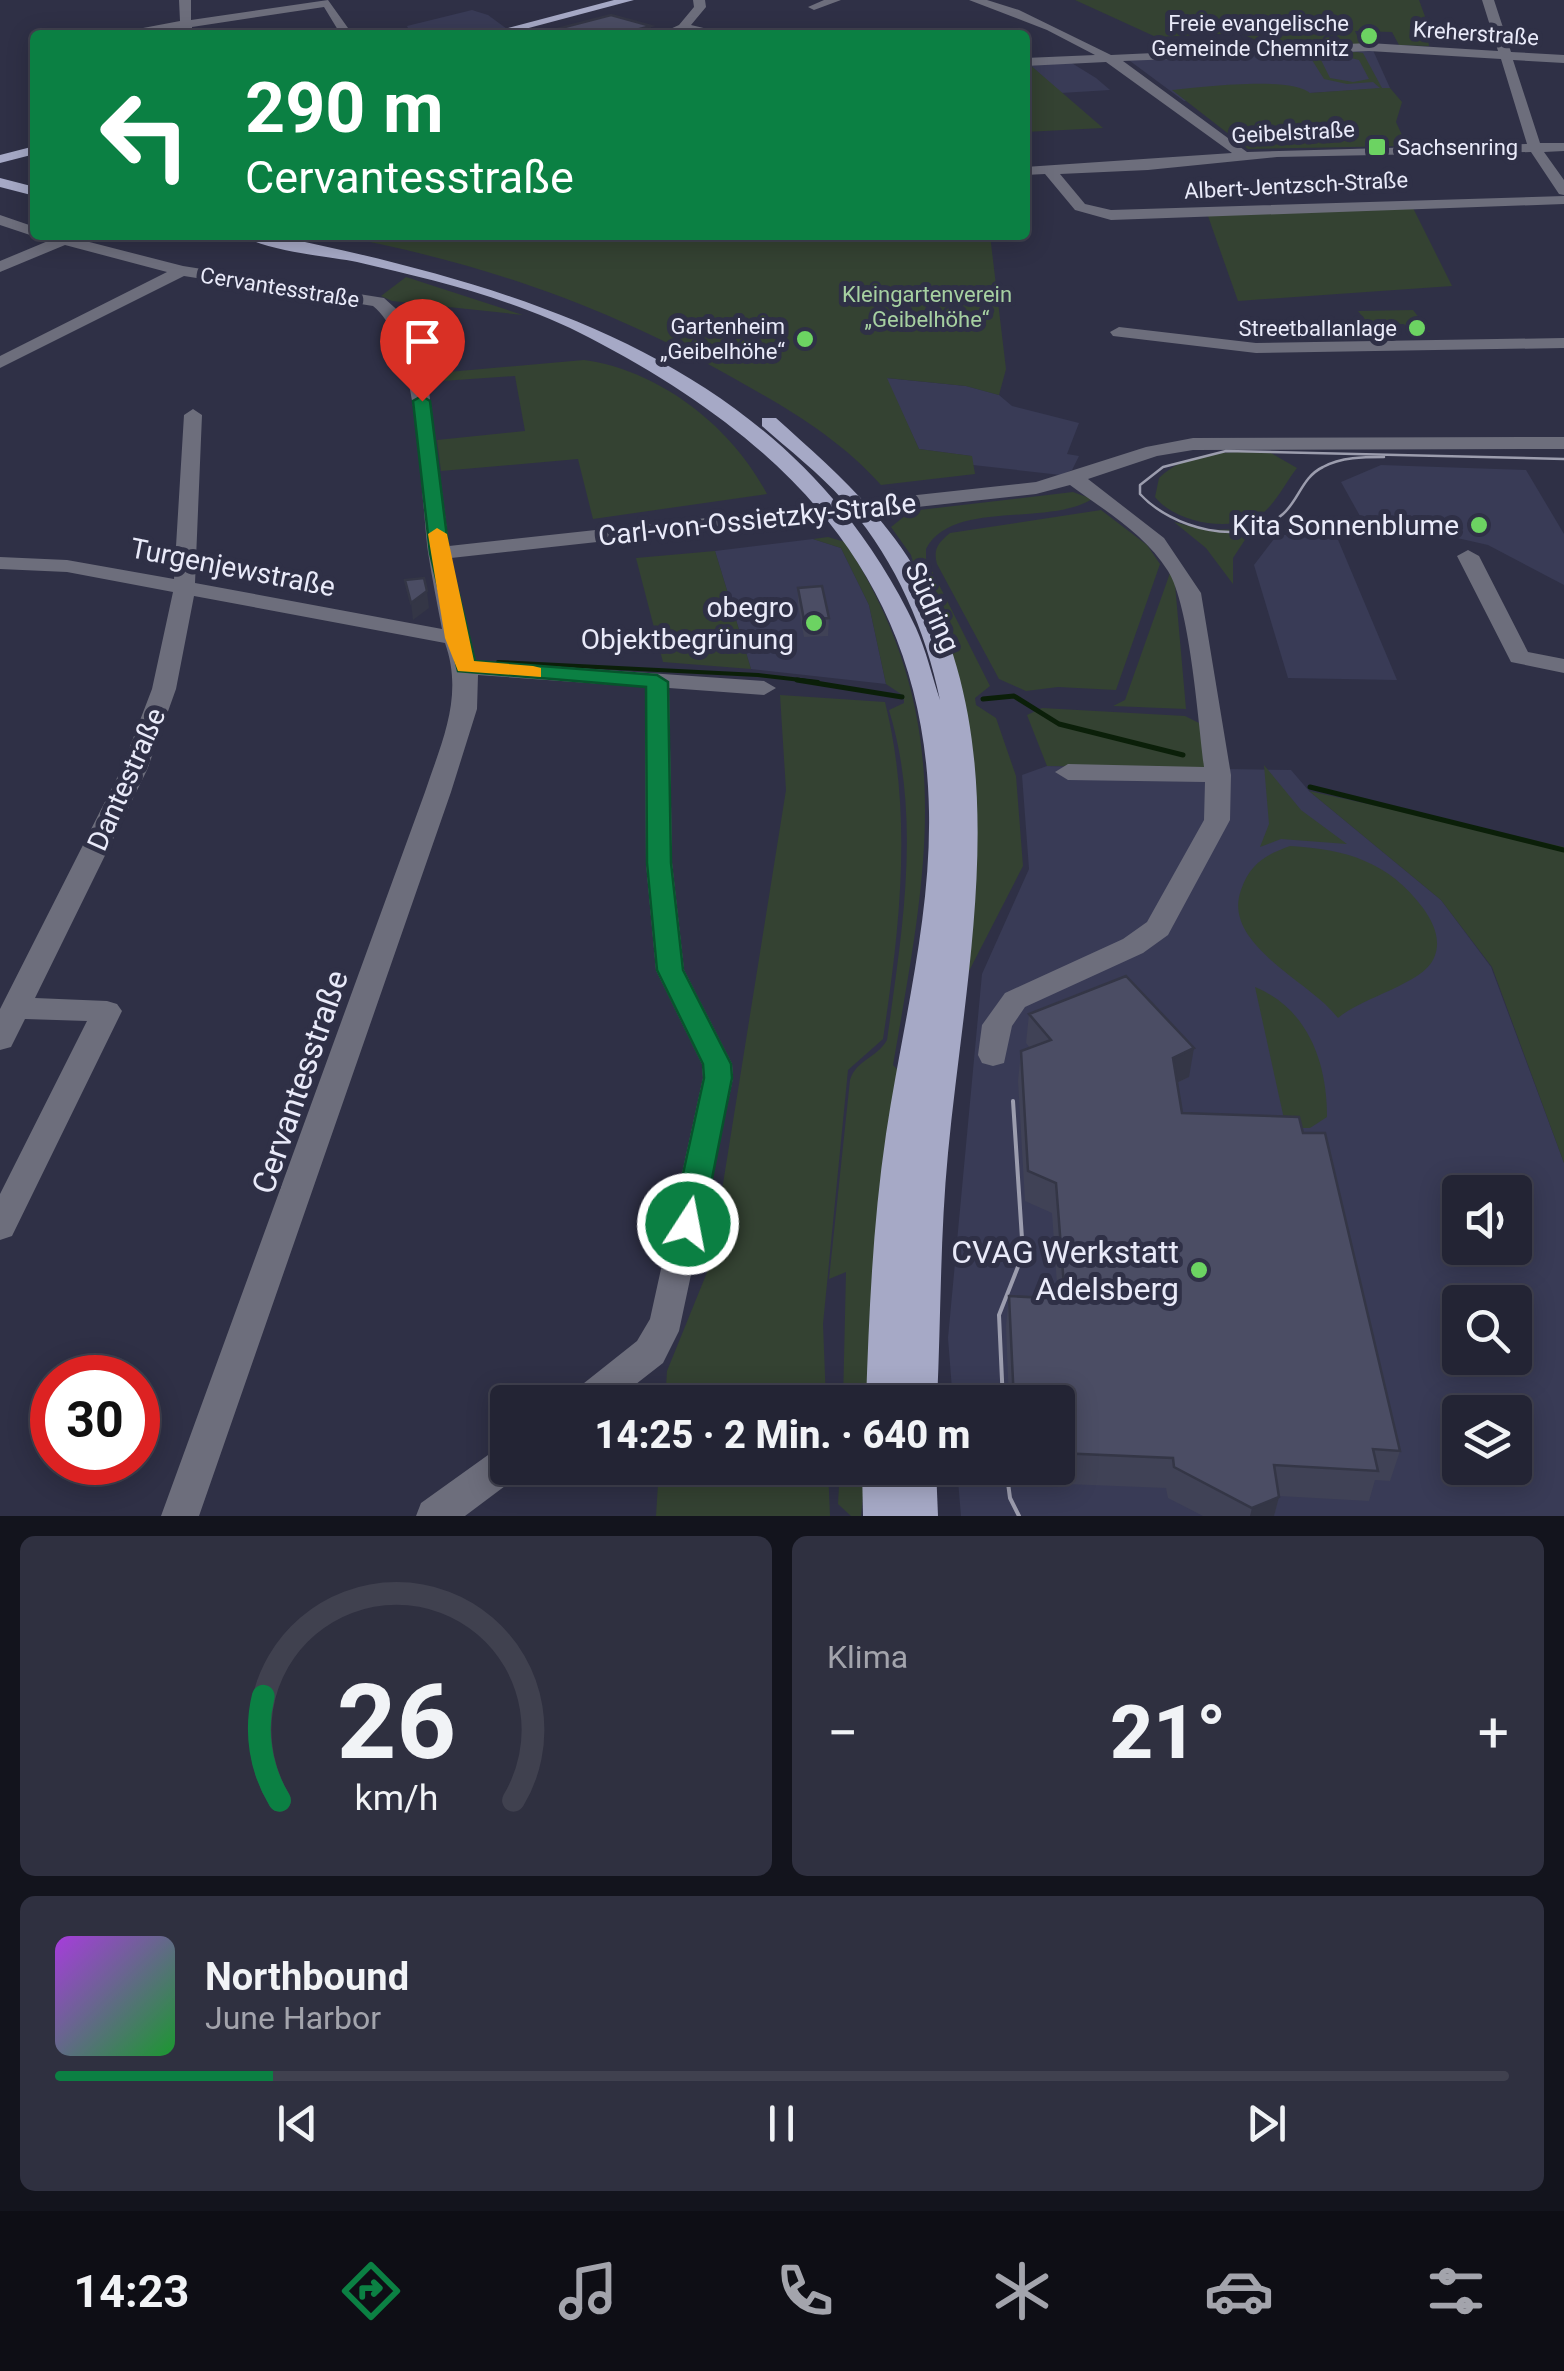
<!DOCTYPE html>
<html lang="de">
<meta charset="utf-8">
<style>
body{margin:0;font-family:Roboto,sans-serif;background:#2f3040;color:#f1f3f6;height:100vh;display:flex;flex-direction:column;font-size:38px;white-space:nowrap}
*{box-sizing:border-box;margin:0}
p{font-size:32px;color:#a3a4ac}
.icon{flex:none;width:55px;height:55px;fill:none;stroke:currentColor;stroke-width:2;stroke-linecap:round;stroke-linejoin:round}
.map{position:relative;height:1516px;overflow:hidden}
.drawer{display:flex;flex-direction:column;gap:20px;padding:20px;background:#13141d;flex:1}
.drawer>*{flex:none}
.top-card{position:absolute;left:30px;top:30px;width:1000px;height:210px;border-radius:10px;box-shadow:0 5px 25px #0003,0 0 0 2px #40414f;background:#0b8043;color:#fff;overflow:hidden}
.tools{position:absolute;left:1442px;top:1175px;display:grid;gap:20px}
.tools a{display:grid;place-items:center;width:90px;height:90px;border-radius:10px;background:#232434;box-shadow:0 5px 25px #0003,0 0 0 2px #40414f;font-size:50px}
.speed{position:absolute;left:30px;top:1355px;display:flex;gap:20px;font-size:50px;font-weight:700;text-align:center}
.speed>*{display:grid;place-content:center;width:130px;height:130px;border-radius:50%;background:#232434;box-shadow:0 5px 25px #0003,0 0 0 2px #40414f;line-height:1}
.speed .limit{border:15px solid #d22;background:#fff;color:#111}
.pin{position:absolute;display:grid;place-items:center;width:85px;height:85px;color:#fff;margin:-102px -42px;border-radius:50% 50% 50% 0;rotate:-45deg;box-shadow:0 0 10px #0007}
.pin .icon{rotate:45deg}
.me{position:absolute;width:110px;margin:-55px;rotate:11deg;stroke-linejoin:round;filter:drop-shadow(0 0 8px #0008)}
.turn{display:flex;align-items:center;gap:35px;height:210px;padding:0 50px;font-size:45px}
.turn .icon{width:130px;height:130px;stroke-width:2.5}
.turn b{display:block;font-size:70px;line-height:85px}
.big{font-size:75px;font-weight:800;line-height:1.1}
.drawer .card{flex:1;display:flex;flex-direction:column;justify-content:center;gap:15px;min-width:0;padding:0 35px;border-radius:15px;background:#2f3040}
.drawer .dial{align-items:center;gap:0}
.dial svg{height:260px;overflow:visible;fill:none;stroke:#40414f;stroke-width:7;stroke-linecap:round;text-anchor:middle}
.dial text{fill:#f1f3f6;stroke:none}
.song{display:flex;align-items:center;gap:30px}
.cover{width:120px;height:120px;border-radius:15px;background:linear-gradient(135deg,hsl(280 70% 55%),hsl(130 70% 35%))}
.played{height:10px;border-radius:5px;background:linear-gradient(90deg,#0b8043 15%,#40414f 15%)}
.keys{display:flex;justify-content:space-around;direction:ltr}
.heat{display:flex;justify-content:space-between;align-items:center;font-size:55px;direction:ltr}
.drawer .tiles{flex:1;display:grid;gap:20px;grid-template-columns:1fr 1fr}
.card:last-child{grid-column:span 2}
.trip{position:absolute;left:490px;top:1385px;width:585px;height:100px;border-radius:10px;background:#232434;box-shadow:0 5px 25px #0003,0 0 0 2px #40414f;font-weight:800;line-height:100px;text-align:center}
.tabs{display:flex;height:160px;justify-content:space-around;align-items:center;background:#0e0e15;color:#a3a4ac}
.tabs .icon{width:70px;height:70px}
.tabs .active{color:#0b8043}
.tabs b{font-size:45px;color:#f1f3f6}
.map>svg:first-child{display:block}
.built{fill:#393b56;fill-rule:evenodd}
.green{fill:#344232;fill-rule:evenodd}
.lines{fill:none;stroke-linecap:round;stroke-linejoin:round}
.stream-far1{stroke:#0b1f09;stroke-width:4}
.stream{stroke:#0b1f09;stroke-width:5}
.minor{fill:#6d6e7c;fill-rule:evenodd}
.major{fill:#a6a9c6;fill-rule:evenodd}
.tram-far1{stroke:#9c9dae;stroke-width:2.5}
.tram{stroke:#9c9dae;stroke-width:4}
.wall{fill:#404256}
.shaded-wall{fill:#343646}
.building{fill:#4b4d64;stroke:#343646;stroke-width:2.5}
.route{fill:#0b8043;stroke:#07532c;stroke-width:2.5}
.slow{fill:#f59e0b}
.poi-dot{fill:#6cd362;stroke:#2f3046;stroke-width:4}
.labels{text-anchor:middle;stroke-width:10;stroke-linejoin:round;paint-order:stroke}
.far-poi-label{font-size:22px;fill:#e9eaf9;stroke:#2f3046;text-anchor:end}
.far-street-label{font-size:22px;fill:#e9eaf9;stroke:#2f3046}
.far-park-label{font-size:22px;fill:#a6d0a1;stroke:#2f3046}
.street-label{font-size:28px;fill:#e9eaf9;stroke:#2f3046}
.poi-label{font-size:28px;fill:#e9eaf9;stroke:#2f3046;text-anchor:end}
.near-street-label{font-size:32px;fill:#e9eaf9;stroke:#2f3046}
.near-poi-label{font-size:32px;fill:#e9eaf9;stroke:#2f3046;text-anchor:end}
</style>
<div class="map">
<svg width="1564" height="1516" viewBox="0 0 1564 1516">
<rect width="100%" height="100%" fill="#2f3046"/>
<g class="built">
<path d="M472,10L488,15L507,29L481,35H411L407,26Z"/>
<path d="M1372,48L1390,88L1184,101L1126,58Z"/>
<path d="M1070,62L1096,78L1110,90L1061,93L1029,64Z"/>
<path d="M886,378L966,386L999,395L1012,406L1079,423L1067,454L1079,456L1072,470L1061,475L973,465L971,456L919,449Z"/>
<path d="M1381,465L1526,470L1564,534V585L1488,545L1360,516L1341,482Z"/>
<path d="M1277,535H1336L1397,680L1288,678L1254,565Z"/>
<path d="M813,539L841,548L869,605L886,684L751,669L715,551Z"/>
<path d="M1047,766L1291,770L1309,791L1441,900L1491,967L1564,1163V1516H961L957,1468H1058V1402H953L948,1338L982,974L1029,869L1022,775ZM1460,1192H1515V1248H1460ZM1460,1302H1515V1358H1460ZM1460,1412H1515V1468H1460Z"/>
</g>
<g class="green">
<path d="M1075,0H1419L1431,33L1427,34L1429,46L1399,45L1392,32L1355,31L1361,45H1316L1310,39L1307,40L1311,45L1269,46L1240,33L1156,37Z"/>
<path d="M1357,52L1363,53L1382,88H1390L1402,102L1396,122L1407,146L1248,149L1172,90C1202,87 1290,76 1310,93L1380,88L1373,82L1347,84L1324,79L1312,60L1321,54ZM1340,55L1359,60L1369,79L1353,82L1330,78L1320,58Z"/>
<path d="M1025,64H1029L1103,128L1025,132Z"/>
<path d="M1411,204L1452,286L1238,301L1208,216Z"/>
<path d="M336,235H990L1006,369L999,395L966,386L887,378L919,449L972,456L975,474L881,485C840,439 789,409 735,379C603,304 485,264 336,235Z"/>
<path d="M406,277L523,315L392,301L381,296Z"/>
<path d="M1413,310L1430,332L1410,333L1404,324L1369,325L1358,311Z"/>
<path d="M584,360C658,370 731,425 767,494L593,519L578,459L441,471L437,440L525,431L515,376L428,382L425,374Z"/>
<path d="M1269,452L1297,468C1286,482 1277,501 1264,512C1236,534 1176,524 1155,497L1159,478C1187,450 1232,452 1269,452Z"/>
<path d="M1073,492L1092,499C1048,527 952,499 926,549V559L990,686L975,698L976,705L996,718L1016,776L1023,866L968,973L975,873L918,579L911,555L891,527L911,511Z"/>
<path d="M1101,510L1147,545L1160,564L1116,690L1058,687L1026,691L999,679L937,564C933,549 938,543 950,533Z"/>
<path d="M1174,522L1205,530L1252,529L1233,558V584L1206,548Z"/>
<path d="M828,537L845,542C960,721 927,869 893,1065L899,1071L875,1284L868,1402H843L846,1272L829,1279L850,1080C856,1060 877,1058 887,1040C902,932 922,818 889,710L904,703V696L886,684L869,605L841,548L813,539Z"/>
<path d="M715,551L751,669L663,662L636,558Z"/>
<path d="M1170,573H1174L1186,709L1113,706L1125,700Z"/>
<path d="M780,695L885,702C913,815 900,926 883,1039L848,1070L823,1324L826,1402H665L667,1371L710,1265L786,790Z"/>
<path d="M1042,708L1185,716L1199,723L1209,768L1047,766L1027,715Z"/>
<path d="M1264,765L1301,810L1347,844L1281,839L1260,847L1269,824Z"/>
<path d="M1309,791L1564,847V1163L1492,967L1441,900Z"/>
<path d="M1290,846C1346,849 1389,862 1423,908C1433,922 1442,940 1434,958C1423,984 1362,997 1338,1018C1312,982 1221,945 1241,890C1250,864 1265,855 1290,846Z"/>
<path d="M1255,987C1308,1009 1327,1062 1327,1117L1310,1128H1286Z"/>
<path d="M659,1468H828L830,1516H656Z"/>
<path d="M840,1468H866L861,1516H851L838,1504Z"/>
</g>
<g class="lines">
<path class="stream-far1" d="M498,662L758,675L818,682"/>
<g class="stream">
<path d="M797,680L902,697"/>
<path d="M983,699L1014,696L1059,724L1183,755"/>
<path d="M1310,787L1564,850"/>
</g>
<g class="minor">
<path d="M179,0H191V20L328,0L353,35H341L324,7L192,27V35H180V28L106,35L180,21Z"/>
<path d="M693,0H705L706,7L691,25L733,35L684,31L657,35L679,25L694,7Z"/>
<path d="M824,0H841L814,10L808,7Z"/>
<path d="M969,0H987L1019,10L1111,55L1369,43L1498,51L1482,0H1494L1511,52L1564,55V63L1513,60L1540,143H1564V151L1544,152L1564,180V195L1559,194L1531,152L1277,157L1148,170L1060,174L1085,204L1111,210L1564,196V204L1111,220L1075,210L1045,174L1025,175V167L1232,153L1106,62L1025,66V58L1095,55L1047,30ZM1369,51L1501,59L1527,144L1247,152L1123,61Z"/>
<path d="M0,215L35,227V235H62L183,266L384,298L404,316L428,384L449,546L1036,482L1146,447L1193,438L1564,437V449L1193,450L1157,456L1088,479L1164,538L1201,593L1231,775L1230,820L1168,935L1143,953L1025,1007L1012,1026L1004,1063L993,1066L982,1063L978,1055L982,1025L1005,993L1123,939L1147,922L1204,820L1205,782L1068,780L1055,772L1068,764L1204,767C1198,721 1190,606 1168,571C1145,534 1104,510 1070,485L1036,494L451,558L475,661L764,681L776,688L764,695L669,688L672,863L684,970L732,1064L733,1078L679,1331L663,1363L613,1402H569L574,1391L637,1341L650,1319L703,1078L702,1064L656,970L646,863L645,687L478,675L477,709L451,792L199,1516H161L425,792C442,741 464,696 445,643L194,596L176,689L147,770L35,998L107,1001L117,1004L122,1011L12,1236L0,1240V1194L87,1021L25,1019L11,1047L0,1050V1009L121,770L152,689L173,592L67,572L0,569V557L67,560L174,579L184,415L193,409L202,415L195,583L442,629C437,603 432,578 428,552C420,491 420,343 373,306L184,276L0,368V356L167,272L65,245L0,272V261L48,241L0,225Z"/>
<path d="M1119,327L1256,343L1564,338V348L1256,353L1113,336L1110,332Z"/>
<path d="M1468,550L1479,556L1528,652L1564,659V673L1511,662L1457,556Z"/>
<path d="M508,1445V1468H524L521,1474L465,1516H416L421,1503L495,1450Z"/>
</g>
<g class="major">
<path d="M614,0H634L502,35H482Z"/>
<path d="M35,146V154L0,163V155Z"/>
<path d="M0,178L35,187V196L0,187Z"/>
<path d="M242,235H272C534,289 792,366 916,628C926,650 932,676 940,700C925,627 893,555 843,500C819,473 789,450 762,426V418H776C828,465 882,511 918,574C1018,750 966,963 948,1153C940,1236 941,1319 937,1402H866C869,1312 873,1222 886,1134C902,1027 931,920 929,812C925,578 786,440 590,338C518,300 435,280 357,262C327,256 265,251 242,235Z"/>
<path d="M862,1468H936L938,1516H863Z"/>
</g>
<path class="tram-far1" d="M1384,457C1364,457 1341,457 1323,467C1302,477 1299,500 1283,514C1244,549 1171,528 1140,494V485L1163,467L1226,451L1564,459"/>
<g class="tram">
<path d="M1003,1402L999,1315L1023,1254L1013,1101"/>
<path d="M1006,1468L1010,1498L1019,1516"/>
</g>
</g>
<g class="wall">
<path d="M798,588L829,618L828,636L804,637L798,605Z"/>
<path d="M1029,1014L1189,1077L1177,1083L1182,1113L1303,1133L1400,1451L1390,1481L1375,1480L1369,1501L1279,1496L1274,1516H1203L1168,1498L1166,1488L1013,1482L1012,1468H1058V1402H1009L1006,1326L1009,1296L1058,1299L1052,1213L1025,1201L1018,1081L1021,1051L1030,1048L1026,1043Z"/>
</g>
<g class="shaded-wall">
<path d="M651,26V32L638,35H617Z"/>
<path d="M427,591L429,608L413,620L411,603Z"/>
<path d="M1194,1048L1189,1077L1168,1087L1173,1058Z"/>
<path d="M1279,1497L1274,1516H1250L1252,1508Z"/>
</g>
<g class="building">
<path d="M611,15L651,26L617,35H534Z"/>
<path d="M424,578L427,591L411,603L405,580Z"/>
<path d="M822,586L829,618L804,620L798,588Z"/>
<path d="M1126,976L1194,1048L1173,1058L1182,1113L1299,1117L1303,1133H1325L1400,1451L1373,1449L1378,1471L1274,1465L1279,1497L1252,1508L1174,1467L1173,1458L1058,1453V1402H1014L1009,1296L1065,1299L1056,1183L1028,1171L1021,1051L1051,1040L1029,1014Z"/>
</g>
<path class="route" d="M422,396L430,401L449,553L475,661L657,675L668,682L671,863L683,970L731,1064L732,1078L703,1224L698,1232L688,1236L677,1232L672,1224L704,1078L703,1064L657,970L647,863L646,687L458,671L430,553L413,401Z"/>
<path class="slow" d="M437,528L447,534L474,661L533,666L541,668V677L458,671L445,638L428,534Z"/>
<g class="poi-dot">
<circle cx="1369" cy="36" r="10"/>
<rect x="1367" y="137" width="20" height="20" rx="5"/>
<circle cx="1417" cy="328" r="10"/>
<circle cx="805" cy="339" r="10"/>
<circle cx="1479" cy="525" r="10"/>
<circle cx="814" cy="623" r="10"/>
<circle cx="1199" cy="1270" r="10"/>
</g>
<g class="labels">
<g class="far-poi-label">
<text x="1349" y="31">Freie evangelische<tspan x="1349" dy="25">Gemeinde Chemnitz</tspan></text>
<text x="1397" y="155" text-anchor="start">Sachsenring</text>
<text x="785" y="334">Gartenheim<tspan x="785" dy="25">„Geibelhöhe“</tspan></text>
<text x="1397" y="336">Streetballanlage</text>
</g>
<g class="far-street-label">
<text transform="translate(1476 33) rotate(4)" y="8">Kreherstraße</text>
<text transform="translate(1293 132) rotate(-3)" y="8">Geibelstraße</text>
<text transform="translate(1296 185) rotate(-3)" y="8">Albert-Jentzsch-Straße</text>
<text transform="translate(280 287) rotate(9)" y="8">Cervantesstraße</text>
</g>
<g class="far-park-label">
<text x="927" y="302">Kleingartenverein<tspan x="927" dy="25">„Geibelhöhe“</tspan></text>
</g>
<g class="street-label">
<text transform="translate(757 519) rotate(-6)" y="10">Carl-von-Ossietzky-Straße</text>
<text transform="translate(233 567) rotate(11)" y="10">Turgenjewstraße</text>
<text transform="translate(933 607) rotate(66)" y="10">Südring</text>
<text transform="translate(126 779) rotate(-66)" y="10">Dantestraße</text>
</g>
<g class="poi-label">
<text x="1459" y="535">Kita Sonnenblume</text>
<text x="794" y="617">obegro<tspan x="794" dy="32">Objektbegrünung</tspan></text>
</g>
<g class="near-street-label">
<text transform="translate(300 1082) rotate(-71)" y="11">Cervantesstraße</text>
</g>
<g class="near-poi-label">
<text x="1179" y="1263">CVAG Werkstatt<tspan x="1179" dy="37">Adelsberg</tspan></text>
</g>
</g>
</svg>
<div class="tools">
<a><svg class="icon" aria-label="sound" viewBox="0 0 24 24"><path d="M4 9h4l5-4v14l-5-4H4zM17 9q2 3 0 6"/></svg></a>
<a><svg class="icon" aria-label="search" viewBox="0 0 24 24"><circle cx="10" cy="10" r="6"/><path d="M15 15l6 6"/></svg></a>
<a><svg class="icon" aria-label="layers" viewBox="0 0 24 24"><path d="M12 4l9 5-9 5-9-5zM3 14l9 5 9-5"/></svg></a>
</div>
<div class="speed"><div class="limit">30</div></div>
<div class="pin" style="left:422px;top:401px;background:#d93025"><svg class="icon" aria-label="arrive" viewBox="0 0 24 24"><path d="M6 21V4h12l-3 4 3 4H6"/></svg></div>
<svg class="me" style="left:688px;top:1224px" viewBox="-20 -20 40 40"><circle r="17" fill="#0b8043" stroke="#fff" stroke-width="3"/><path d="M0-11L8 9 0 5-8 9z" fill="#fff"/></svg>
<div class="trip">14:25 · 2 Min. · 640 m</div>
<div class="top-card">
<div class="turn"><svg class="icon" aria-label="left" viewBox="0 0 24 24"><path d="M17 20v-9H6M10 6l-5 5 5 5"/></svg><div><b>290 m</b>Cervantesstraße</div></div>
</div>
</div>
<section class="drawer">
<div class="tiles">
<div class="card dial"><svg viewBox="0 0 100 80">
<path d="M14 69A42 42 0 1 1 86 69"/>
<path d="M14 69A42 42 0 0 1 9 37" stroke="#0b8043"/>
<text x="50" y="56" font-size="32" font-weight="700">26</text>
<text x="50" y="72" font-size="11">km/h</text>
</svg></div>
<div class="card"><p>Klima</p>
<div class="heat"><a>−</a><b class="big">21°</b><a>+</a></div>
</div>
<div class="card">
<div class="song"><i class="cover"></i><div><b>Northbound</b><p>June Harbor</p></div></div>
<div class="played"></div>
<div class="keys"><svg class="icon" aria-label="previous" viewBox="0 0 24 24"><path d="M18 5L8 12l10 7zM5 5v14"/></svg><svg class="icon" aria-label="pause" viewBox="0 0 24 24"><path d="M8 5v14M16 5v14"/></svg><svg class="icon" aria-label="next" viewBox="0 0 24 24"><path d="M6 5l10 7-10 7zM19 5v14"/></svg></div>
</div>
</div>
</section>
<nav class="tabs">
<b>14:23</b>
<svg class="icon active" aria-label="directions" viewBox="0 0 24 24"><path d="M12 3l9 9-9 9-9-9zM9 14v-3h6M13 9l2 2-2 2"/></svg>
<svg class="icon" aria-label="music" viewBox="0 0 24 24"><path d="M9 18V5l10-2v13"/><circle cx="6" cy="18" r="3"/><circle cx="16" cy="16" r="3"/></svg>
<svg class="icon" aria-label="phone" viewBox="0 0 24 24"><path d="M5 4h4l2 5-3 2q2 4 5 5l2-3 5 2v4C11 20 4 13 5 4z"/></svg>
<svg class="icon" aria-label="climate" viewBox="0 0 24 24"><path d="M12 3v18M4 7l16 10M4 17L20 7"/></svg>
<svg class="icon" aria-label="car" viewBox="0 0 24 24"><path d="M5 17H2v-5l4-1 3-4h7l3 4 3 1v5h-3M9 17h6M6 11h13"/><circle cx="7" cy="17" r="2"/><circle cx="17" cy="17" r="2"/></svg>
<svg class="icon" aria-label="filters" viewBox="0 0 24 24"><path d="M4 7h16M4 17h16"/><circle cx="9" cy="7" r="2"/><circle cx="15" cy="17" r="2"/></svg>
</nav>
